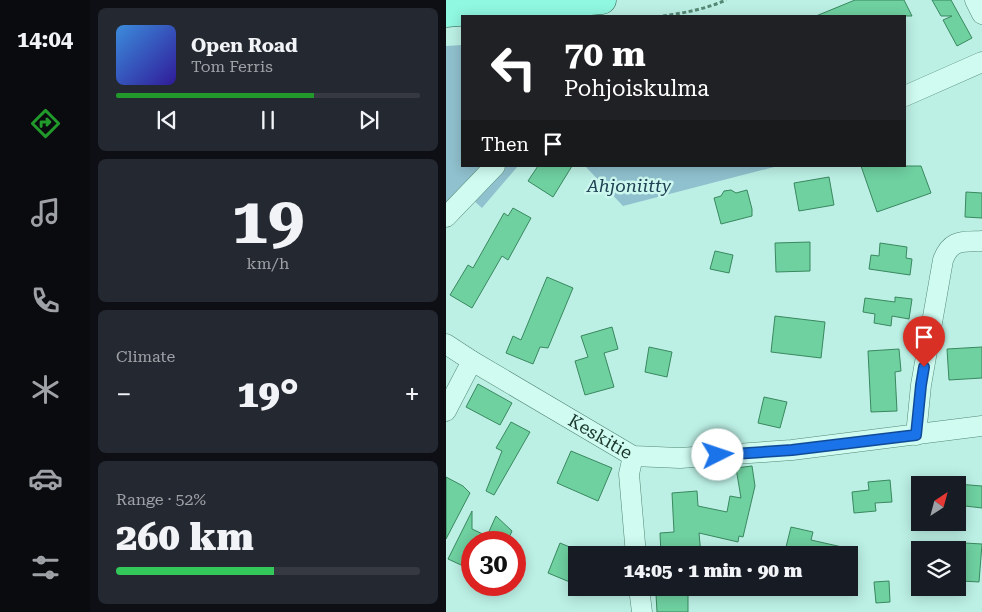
<!DOCTYPE html>
<meta charset="utf-8">
<style>
body{margin:0;font-family:"Roboto Serif",serif;background:#242831;color:#f1f3f6;height:100vh;display:flex;flex-direction:column;font-size:19px;white-space:nowrap}
*{box-sizing:border-box;margin:0}
p{font-size:16px;color:#9ea1a6}
.icon{flex:none;width:28px;height:28px;fill:none;stroke:currentColor;stroke-width:2;stroke-linecap:round;stroke-linejoin:round}
.map{position:relative;flex:1;overflow:hidden}
.side{display:flex;flex-direction:column;gap:8px;padding:8px;background:#0d0f14;width:356px}
.side>*{flex:none}
.hud{position:absolute;left:15px;top:15px;width:445px;height:152px;border-radius:0px;box-shadow:0 2px 12px #0003;background:#202124;color:#fff;overflow:hidden}
.needle{width:32px;rotate:36deg}
.buttons{position:absolute;left:465px;top:476px;display:grid;gap:10px}
.buttons a{display:grid;place-items:center;width:55px;height:55px;border-radius:0px;background:#171b24;box-shadow:0 2px 12px #0003;font-size:25px}
.speed{position:absolute;left:15px;top:531px;display:flex;gap:10px;font-size:25px;font-weight:700;text-align:center}
.speed>*{display:grid;place-content:center;width:65px;height:65px;border-radius:50%;background:#171b24;box-shadow:0 2px 12px #0003;line-height:1}
.speed .limit{border:8px solid #d22;background:#fff;color:#111}
.pin{position:absolute;display:grid;place-items:center;width:42px;height:42px;color:#fff;margin:-51px -21px;border-radius:50% 50% 50% 0;rotate:-45deg;box-shadow:0 0 5px #0007}
.pin .icon{rotate:45deg}
.me{position:absolute;width:55px;margin:-28px;rotate:86deg;stroke-linejoin:round;filter:drop-shadow(0 0 4px #0008)}
.turn{display:flex;align-items:center;gap:18px;height:105px;padding:0 20px;font-size:22px}
.turn .icon{width:65px;height:65px;stroke-width:2.5}
.turn b{display:block;font-size:35px;line-height:42px}
.then{display:flex;align-items:center;height:48px;padding:0 20px;background:#0003;gap:10px;font-size:19px}
.big{font-size:38px;font-weight:800;line-height:1.1}
.side .widget{flex:1;display:flex;flex-direction:column;justify-content:center;gap:8px;min-width:0;padding:0 18px;border-radius:8px;background:#242831}
.side .dial{align-items:center;gap:0}
.dial b{font-size:65px;line-height:1}
.song{display:flex;align-items:center;gap:15px}
.cover{width:60px;height:60px;border-radius:8px;background:linear-gradient(135deg,hsl(210 70% 55%),hsl(250 70% 35%))}
.played{height:5px;border-radius:2px;background:linear-gradient(90deg,#219a2b 65%,#363941 65%)}
.keys{display:flex;justify-content:space-around;direction:ltr}
.heat{display:flex;justify-content:space-between;align-items:center;font-size:28px;direction:ltr}
.charge{height:8px;border-radius:4px;background:linear-gradient(90deg,#34c759 52%,#363941 0)}
.trip{position:absolute;left:122px;top:546px;width:290px;height:50px;border-radius:0px;background:#171b24;box-shadow:0 2px 12px #0003;font-weight:800;line-height:50px;text-align:center}
main{display:flex;flex:1;min-height:0}
.tabs{display:flex;flex-direction:column;width:90px;justify-content:space-around;align-items:center;background:#090b0e;color:#9ea1a6}
.tabs .icon{width:35px;height:35px}
.tabs .current{color:#219a2b}
.tabs b{font-size:22px;color:#f1f3f6}
.map>svg:first-child{display:block}
.green{fill:#90c1ce}
.building{fill:#6fd0a0;stroke:#39885f}
.lines{fill:none;stroke-linecap:round;stroke-linejoin:round}
.minor-casing{stroke:#558874;stroke-width:21}
.primary-casing{stroke:#2a5542;stroke-width:29}
.path{stroke:#558874;stroke-width:3;stroke-dasharray:4 2.5;stroke-linecap:butt}
.minor{stroke:#cffbf1;stroke-width:20}
.primary{stroke:#90f7e0;stroke-width:28}
.route-casing{stroke:#114b97;stroke-width:12}
.route{stroke:#1a73e8;stroke-width:9}
.labels{text-anchor:middle;stroke-width:5;stroke-linejoin:round;paint-order:stroke}
.park-label{font-size:18px;font-style:italic;fill:#204254;stroke:#ccf7ee}
.street-label{font-size:18px;fill:#1a362a;stroke:#ccf7ee}
</style>
<main>
<nav class="tabs">
<b>14:04</b>
<svg class="icon current" aria-label="directions" viewBox="0 0 24 24"><path d="M12 3l9 9-9 9-9-9zM9 14v-3h6M13 9l2 2-2 2"/></svg>
<svg class="icon" aria-label="music" viewBox="0 0 24 24"><path d="M9 18V5l10-2v13"/><circle cx="6" cy="18" r="3"/><circle cx="16" cy="16" r="3"/></svg>
<svg class="icon" aria-label="phone" viewBox="0 0 24 24"><path d="M5 4h4l2 5-3 2q2 4 5 5l2-3 5 2v4C11 20 4 13 5 4z"/></svg>
<svg class="icon" aria-label="climate" viewBox="0 0 24 24"><path d="M12 3v18M4 7l16 10M4 17L20 7"/></svg>
<svg class="icon" aria-label="car" viewBox="0 0 24 24"><path d="M5 17H2v-5l4-1 3-4h7l3 4 3 1v5h-3M9 17h6M6 11h13"/><circle cx="7" cy="17" r="2"/><circle cx="17" cy="17" r="2"/></svg>
<svg class="icon" aria-label="filters" viewBox="0 0 24 24"><path d="M4 7h16M4 17h16"/><circle cx="9" cy="7" r="2"/><circle cx="15" cy="17" r="2"/></svg>
</nav>
<section class="side">
<div class="widget">
<div class="song"><i class="cover"></i><div><b>Open Road</b><p>Tom Ferris</p></div></div>
<div class="played"></div>
<div class="keys"><svg class="icon" aria-label="previous" viewBox="0 0 24 24"><path d="M18 5L8 12l10 7zM5 5v14"/></svg><svg class="icon" aria-label="pause" viewBox="0 0 24 24"><path d="M8 5v14M16 5v14"/></svg><svg class="icon" aria-label="next" viewBox="0 0 24 24"><path d="M6 5l10 7-10 7zM19 5v14"/></svg></div>
</div>
<div class="widget dial"><b>19</b><p>km/h</p></div>
<div class="widget"><p>Climate</p>
<div class="heat"><a>−</a><b class="big">19°</b><a>+</a></div>
</div>
<div class="widget"><p>Range · 52%</p><b class="big">260 km</b><div class="charge"></div></div>
</section>
<div class="map">
<svg width="536" height="612" viewBox="0 0 536 612">
<rect width="100%" height="100%" fill="#bcf0e5"/>
<g class="green">
<path d="M16,45V166H72L36,208L15,189L0,205V46Z"/>
<path d="M139,166H332L177,206Z"/>
</g>
<g class="building">
<path d="M409,0H458L466,16H370Z"/>
<path d="M486,0H505L526,38L511,46L497,20L506,16H495Z"/>
<path d="M92,166H126L107,197L82,181Z"/>
<path d="M415,166H475L485,193L431,212Z"/>
<path d="M383,177L388,205L353,211L348,183Z"/>
<path d="M285,190L290,193L301,190L306,209V216L275,224L268,198L275,196L278,191Z"/>
<path d="M520,192L536,193V218L519,217Z"/>
<path d="M67,208L85,218L62,260L56,256L26,308L4,295L22,265L27,268L58,213L62,216Z"/>
<path d="M364,242V271L330,272L329,243Z"/>
<path d="M434,243L461,247L460,258L466,259L464,275L423,269L425,255L433,256Z"/>
<path d="M269,251L287,255L283,273L264,269Z"/>
<path d="M101,277L127,288L102,348L94,347L87,364L60,353L67,336L75,340Z"/>
<path d="M449,297L466,299L463,319L446,316L445,326L428,323L429,314L417,312L419,298L449,302Z"/>
<path d="M329,316L379,322L375,358L325,352Z"/>
<path d="M166,327L172,349L158,353L168,387L139,395L129,361L142,357L135,336Z"/>
<path d="M203,347L226,352L221,377L199,372Z"/>
<path d="M536,347V378L503,380L501,349Z"/>
<path d="M453,349L455,371L449,372L451,411L425,412L422,351Z"/>
<path d="M32,384L66,403L54,425L20,407Z"/>
<path d="M318,397L341,402L334,428L312,423Z"/>
<path d="M65,422L84,432L48,495L40,491L56,451L50,448Z"/>
<path d="M125,451L166,468L152,501L111,483Z"/>
<path d="M306,466L309,486L297,537L293,536L292,542L253,533L255,555H215L214,533L228,532L226,493L251,491L252,506L281,512L284,496L295,498L290,468Z"/>
<path d="M0,477L17,486L24,493L0,539Z"/>
<path d="M444,480L446,502L429,503L430,511L408,513L406,492L423,490L422,482Z"/>
<path d="M511,484L536,486V508L511,505Z"/>
<path d="M26,511V529L41,536L50,516L66,531L61,542H26V570L2,559Z"/>
<path d="M345,527L367,532L365,540L405,549L404,555H338Z"/>
<path d="M114,543L131,550V585L102,573Z"/>
<path d="M519,543L536,544L533,582L516,581Z"/>
<path d="M443,581L444,602L430,603L428,582Z"/>
<path d="M242,593V612H211L210,594Z"/>
</g>
<g class="lines">
<defs>
<g id="minor">
<path d="M529,0L536,14"/>
<path d="M459,96L536,62"/>
<path d="M0,217L49,166"/>
<path id="s1" d="M0,344L26,361L187,456L234,458L346,450L536,426"/>
<path d="M0,411L26,361"/>
<path d="M470,435L475,385L497,260C505,239 516,242 536,241"/>
<path d="M187,456L183,474L190,555"/>
<path d="M193,588L196,612"/>
</g>
<path id="primary" d="M0,13L156,0"/>
</defs>
<use href="#minor" class="minor-casing"/>
<use href="#primary" class="primary-casing"/>
<path class="path" d="M217,16C238,13 260,9 280,0"/>
<use href="#minor" class="minor"/>
<use href="#primary" class="primary"/>
</g>
<g class="lines">
<defs>
<path id="route" d="M272,455L346,450L470,435L475,385L478,367"/>
</defs>
<use href="#route" class="route-casing"/>
<use href="#route" class="route"/>
</g>
<g class="labels">
<g class="park-label">
<text x="183" y="192">Ahjoniitty</text>
</g>
<g class="street-label">
<text dy="6" stroke="none"><textPath href="#s1" startOffset="180">Keskitie</textPath></text>
</g>
</g>
</svg>
<div class="buttons">
<a><svg class="needle" viewBox="-14 -14 28 28"><path d="M0-13l5 13h-10z" fill="#e53935"/><path d="M0 13l5-13h-10z" fill="#9ea1a6"/></svg></a>
<a><svg class="icon" aria-label="layers" viewBox="0 0 24 24"><path d="M12 4l9 5-9 5-9-5zM3 14l9 5 9-5"/></svg></a>
</div>
<div class="speed"><div class="limit">30</div></div>
<div class="pin" style="left:478px;top:367px;background:#d93025"><svg class="icon" aria-label="arrive" viewBox="0 0 24 24"><path d="M6 21V4h12l-3 4 3 4H6"/></svg></div>
<svg class="me" style="left:272px;top:455px" viewBox="-20 -20 40 40"><circle r="19" fill="#fff"/><path d="M0-13L10 11 0 6-10 11z" fill="#1a73e8"/></svg>
<div class="trip">14:05 · 1 min · 90 m</div>
<div class="hud">
<div class="turn"><svg class="icon" aria-label="left" viewBox="0 0 24 24"><path d="M17 20v-9H6M10 6l-5 5 5 5"/></svg><div><b>70 m</b>Pohjoiskulma</div></div>
<div class="then">Then<svg class="icon" aria-label="arrive" viewBox="0 0 24 24"><path d="M6 21V4h12l-3 4 3 4H6"/></svg></div>
</div>
</div>
</main>
